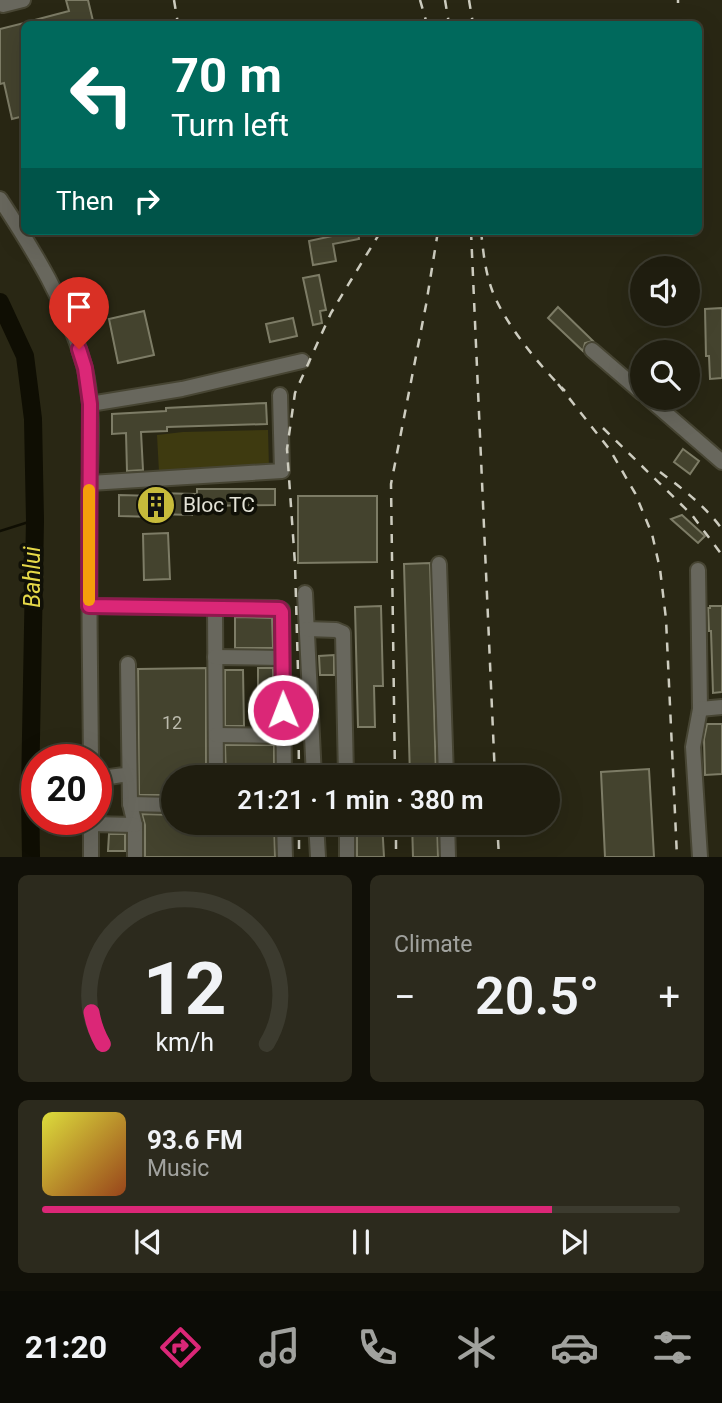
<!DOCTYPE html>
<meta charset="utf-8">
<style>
body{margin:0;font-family:Roboto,sans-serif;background:#2c2a1d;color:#f1f3f6;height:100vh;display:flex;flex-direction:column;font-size:26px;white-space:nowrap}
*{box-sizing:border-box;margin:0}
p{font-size:23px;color:#a1a29e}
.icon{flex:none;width:38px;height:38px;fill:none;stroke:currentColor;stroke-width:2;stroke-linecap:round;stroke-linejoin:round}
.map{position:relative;height:857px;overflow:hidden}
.side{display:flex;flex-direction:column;gap:18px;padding:18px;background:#111008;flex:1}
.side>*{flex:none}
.hud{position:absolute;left:21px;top:21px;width:681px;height:214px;border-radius:10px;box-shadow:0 7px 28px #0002,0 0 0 2px #3c3b2f;background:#00695c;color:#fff;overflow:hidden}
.buttons{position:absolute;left:630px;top:256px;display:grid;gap:14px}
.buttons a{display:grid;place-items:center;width:70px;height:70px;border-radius:50%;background:#1f1d0f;box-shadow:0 7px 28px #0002,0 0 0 2px #3c3b2f;font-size:35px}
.speed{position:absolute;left:21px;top:744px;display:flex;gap:14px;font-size:35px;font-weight:700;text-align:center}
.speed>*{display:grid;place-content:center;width:91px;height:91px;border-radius:50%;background:#1f1d0f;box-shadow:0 7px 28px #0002,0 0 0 2px #3c3b2f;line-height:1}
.speed .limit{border:10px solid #d22;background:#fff;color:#111}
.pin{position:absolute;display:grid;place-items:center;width:60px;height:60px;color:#fff;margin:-72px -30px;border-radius:50% 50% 50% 0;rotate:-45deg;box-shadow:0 0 7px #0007}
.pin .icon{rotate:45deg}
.me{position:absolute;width:77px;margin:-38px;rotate:359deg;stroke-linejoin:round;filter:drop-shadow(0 0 5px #0008)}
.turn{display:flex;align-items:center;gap:24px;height:147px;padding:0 35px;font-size:32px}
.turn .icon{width:91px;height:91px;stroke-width:2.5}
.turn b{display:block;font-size:49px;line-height:60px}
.then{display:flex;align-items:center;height:66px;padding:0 35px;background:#0003;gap:14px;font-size:26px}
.big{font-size:52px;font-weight:600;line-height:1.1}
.side .card{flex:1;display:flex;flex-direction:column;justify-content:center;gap:10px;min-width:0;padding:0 24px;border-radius:10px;background:#2c2a1d}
.side .dial{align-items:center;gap:0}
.dial svg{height:182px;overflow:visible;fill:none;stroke:#3c3b2f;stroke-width:7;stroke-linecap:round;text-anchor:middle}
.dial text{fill:#f1f3f6;stroke:none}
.song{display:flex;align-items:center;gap:21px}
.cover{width:84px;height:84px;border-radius:10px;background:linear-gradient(135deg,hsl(60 70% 55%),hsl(20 70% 35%))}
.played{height:7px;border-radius:4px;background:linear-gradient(90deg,#db2777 80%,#3c3b2f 80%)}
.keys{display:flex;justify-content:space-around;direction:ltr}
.heat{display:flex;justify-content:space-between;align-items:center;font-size:38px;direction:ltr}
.side .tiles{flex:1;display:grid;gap:18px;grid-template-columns:1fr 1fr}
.card:last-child{grid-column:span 2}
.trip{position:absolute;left:161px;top:765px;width:399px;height:70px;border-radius:35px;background:#1f1d0f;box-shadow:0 7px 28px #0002,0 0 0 2px #3c3b2f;font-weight:600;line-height:70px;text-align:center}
.tab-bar{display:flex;height:112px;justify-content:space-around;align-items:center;background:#0c0c06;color:#a1a29e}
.tab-bar .icon{width:49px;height:49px}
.tab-bar .active{color:#db2777}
.tab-bar b{font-size:32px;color:#f1f3f6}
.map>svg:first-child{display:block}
.green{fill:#3e3a10}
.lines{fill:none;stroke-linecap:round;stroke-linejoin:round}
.stream{stroke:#0f0e03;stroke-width:2.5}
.river{stroke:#0f0e03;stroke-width:18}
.building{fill:#44432e;stroke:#7d7c66;stroke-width:2}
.minor-casing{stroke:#474533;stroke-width:18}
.minor{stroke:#68675d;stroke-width:14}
.rail{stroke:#cdccbf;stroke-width:2.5;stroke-dasharray:9 9;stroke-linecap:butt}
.route-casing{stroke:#8e194d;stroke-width:18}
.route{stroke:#db2777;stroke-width:12}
.slow{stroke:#f59e0b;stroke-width:12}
.labels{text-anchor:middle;stroke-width:7;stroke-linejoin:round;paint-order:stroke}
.number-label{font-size:18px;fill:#bbbaac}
.poi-label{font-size:21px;fill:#e3e2d6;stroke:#101007;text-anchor:start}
.water-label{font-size:23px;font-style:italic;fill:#e5d848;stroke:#101007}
</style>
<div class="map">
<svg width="722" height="857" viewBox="0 0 722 857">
<rect width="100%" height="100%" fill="#292714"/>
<path class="green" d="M268,430L269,469L183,470L159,472L157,435L183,432Z"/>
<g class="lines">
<path class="stream" d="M0,531L35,520"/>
<path class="river" d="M0,302L25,356L33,419L35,520L30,792L31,857"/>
</g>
<g class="building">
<path d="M66,0H88L93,21L78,24H27V22L69,11Z"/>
<path d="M24,23V78L21,79L24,95V116L12,119L4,83L0,84V29Z"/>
<path d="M336,231H358L359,239L333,244L336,261L313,265L309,241L337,235Z"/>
<path d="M319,275L326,310L320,311L322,323L313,325L303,278Z"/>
<path d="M558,307L593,341L585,343L583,351L548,318Z"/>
<path d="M722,308V378L710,379L709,356H706L705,309Z"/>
<path d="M144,311L154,355L118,363L109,319Z"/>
<path d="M293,318L297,336L270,342L266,324Z"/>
<path d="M266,403L267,424L167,427V431L141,432L143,470L127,471L126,433L112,434V414L166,411V408Z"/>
<path d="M683,449L699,461L690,474L674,462Z"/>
<path d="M197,489H275V505L193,506L192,515L156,514V517L119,516V495L156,496V493L197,494Z"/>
<path d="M298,496H377V562L298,563Z"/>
<path d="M682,515L705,536L698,543L671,519Z"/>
<path d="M168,533L170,579L144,580L143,534Z"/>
<path d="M430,563L436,777H410L404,564Z"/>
<path d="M381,606L383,686H374L375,727H358L355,607Z"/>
<path d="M710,606H722V692L713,693L711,631H709L708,608H710Z"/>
<path d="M235,617L272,618L273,648H235Z"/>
<path d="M334,655V675H320L319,656Z"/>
<path d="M206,668V777H173V795H139L138,669Z"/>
<path d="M258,668H273L274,726H258Z"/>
<path d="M225,670H243L244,726H225Z"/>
<path d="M707,724H722V774L705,775L704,739Z"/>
<path d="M225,745H274V765H253V777H226Z"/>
<path d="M378,765L379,777H357V766Z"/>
<path d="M649,769L654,857H605L601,772Z"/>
<path d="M142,814L173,815V822H274L275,857H145V825Z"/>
<path d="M357,822H382L384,857H357Z"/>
<path d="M412,822H437L438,857H413Z"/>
<path d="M109,834H125V851H108Z"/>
</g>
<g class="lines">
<defs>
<g id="minor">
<path d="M3,5L23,0"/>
<path d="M0,199C34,251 67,304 84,365C95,406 90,460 89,503C89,589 90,674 91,760"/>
<path d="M592,350L642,393"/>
<path d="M647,397L722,462"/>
<path d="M90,404L182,389L302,361"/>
<path d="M90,483L282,471L280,395"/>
<path d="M439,564L446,777"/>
<path d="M698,570L700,709L693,747L700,857"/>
<path d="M305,593L314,777"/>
<path d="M89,606L277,608L282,610L284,777"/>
<path d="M215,608L216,777"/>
<path d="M307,629L336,630L343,633L346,777"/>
<path d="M215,657L282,658"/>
<path d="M128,664L130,804L135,825V857"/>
<path d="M700,709L722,707"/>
<path d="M216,735L284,736"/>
<path d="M96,778C108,779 117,774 129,775"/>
<path d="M130,804L173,805"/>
<path d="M284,822L285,857"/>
<path d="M316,822L318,857"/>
<path d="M347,822V857"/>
<path d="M447,822L448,857"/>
<path d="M91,824L135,825"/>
<path d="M91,857V819"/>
</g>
</defs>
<use href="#minor" class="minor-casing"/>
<use href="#minor" class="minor"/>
<g class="rail">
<path d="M174,0L178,24"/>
<path d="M420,0L427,24"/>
<path d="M445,0L449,24"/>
<path d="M469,0L473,24"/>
<path d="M678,0V3"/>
<path d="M471,231L495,777"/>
<path d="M481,231C483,250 485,271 492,290C504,323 540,366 565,391"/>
<path d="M558,384L610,450L635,493L652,534L660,569L666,619L677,857"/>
<path d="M603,428L692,515L722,555"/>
<path d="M660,472C683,489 705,506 722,529"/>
<path d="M299,777L298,672L295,564L287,449L295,393L331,313L381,231"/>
<path d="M395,777L391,484L426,305L438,231"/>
<path d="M299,822V857"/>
<path d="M396,822V857"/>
<path d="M497,822L499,857"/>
</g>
</g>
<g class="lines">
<defs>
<path id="route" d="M79,349L85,368L90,404L89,606L280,609L282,612L283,710"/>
</defs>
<use href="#route" class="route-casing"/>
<use href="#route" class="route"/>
<path class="slow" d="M89,490V600"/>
</g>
<defs>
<symbol id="building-disc" viewBox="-11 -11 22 22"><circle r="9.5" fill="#c7bb3b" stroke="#101007"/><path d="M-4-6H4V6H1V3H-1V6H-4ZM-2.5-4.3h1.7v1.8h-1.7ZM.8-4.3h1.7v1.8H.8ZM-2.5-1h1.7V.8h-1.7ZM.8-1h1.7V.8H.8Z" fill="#111"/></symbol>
</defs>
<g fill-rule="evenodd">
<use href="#building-disc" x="134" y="483" width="44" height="44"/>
</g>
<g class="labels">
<g class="number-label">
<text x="172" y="729">12</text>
</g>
<g class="poi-label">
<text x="183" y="512">Bloc TC</text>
</g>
<g class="water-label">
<text transform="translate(32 577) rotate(-90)" y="8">Bahlui</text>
</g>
</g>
</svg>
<div class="buttons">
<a><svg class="icon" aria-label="sound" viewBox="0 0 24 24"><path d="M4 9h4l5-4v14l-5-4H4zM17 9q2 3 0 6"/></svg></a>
<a><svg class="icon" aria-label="search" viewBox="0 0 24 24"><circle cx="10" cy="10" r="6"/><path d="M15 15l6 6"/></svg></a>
</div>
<div class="speed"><div class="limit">20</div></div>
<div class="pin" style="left:79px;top:349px;background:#d93025"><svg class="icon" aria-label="arrive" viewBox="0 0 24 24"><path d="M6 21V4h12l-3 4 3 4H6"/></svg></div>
<svg class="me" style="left:283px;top:710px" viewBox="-20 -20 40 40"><circle r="17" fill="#db2777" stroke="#fff" stroke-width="3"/><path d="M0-11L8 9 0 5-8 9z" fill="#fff"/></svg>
<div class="trip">21:21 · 1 min · 380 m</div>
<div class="hud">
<div class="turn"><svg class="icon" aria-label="left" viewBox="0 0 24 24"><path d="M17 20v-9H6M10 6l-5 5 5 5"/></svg><div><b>70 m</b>Turn left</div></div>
<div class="then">Then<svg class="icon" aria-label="right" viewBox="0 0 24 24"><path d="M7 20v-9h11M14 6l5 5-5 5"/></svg></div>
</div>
</div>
<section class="side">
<div class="tiles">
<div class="card dial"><svg viewBox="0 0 100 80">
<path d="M14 69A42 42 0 1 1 86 69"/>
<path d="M14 69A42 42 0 0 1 9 55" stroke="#db2777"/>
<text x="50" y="56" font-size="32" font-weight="700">12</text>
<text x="50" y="72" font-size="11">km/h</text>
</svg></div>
<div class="card"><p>Climate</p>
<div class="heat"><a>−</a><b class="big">20.5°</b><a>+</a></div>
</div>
<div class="card">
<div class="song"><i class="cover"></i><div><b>93.6 FM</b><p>Music</p></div></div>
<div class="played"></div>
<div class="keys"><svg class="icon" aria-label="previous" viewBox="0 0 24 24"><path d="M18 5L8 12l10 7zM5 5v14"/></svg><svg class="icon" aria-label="pause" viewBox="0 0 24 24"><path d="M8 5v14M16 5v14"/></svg><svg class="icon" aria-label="next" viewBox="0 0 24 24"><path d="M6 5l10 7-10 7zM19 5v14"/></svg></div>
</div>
</div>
</section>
<nav class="tab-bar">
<b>21:20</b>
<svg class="icon active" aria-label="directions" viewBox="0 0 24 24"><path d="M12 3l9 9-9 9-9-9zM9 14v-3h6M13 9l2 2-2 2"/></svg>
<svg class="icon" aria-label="music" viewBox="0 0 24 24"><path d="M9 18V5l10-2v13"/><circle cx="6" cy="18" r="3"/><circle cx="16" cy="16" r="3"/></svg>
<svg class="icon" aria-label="phone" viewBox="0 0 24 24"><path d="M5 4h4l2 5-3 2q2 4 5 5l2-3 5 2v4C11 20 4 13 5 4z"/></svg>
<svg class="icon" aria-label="climate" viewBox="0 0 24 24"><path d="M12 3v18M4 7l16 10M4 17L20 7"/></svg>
<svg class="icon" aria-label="car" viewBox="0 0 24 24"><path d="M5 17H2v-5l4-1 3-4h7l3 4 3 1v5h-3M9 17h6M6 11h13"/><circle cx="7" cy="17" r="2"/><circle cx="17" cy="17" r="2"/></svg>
<svg class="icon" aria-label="filters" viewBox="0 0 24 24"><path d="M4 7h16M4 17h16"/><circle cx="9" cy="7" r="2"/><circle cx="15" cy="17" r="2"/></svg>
</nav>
